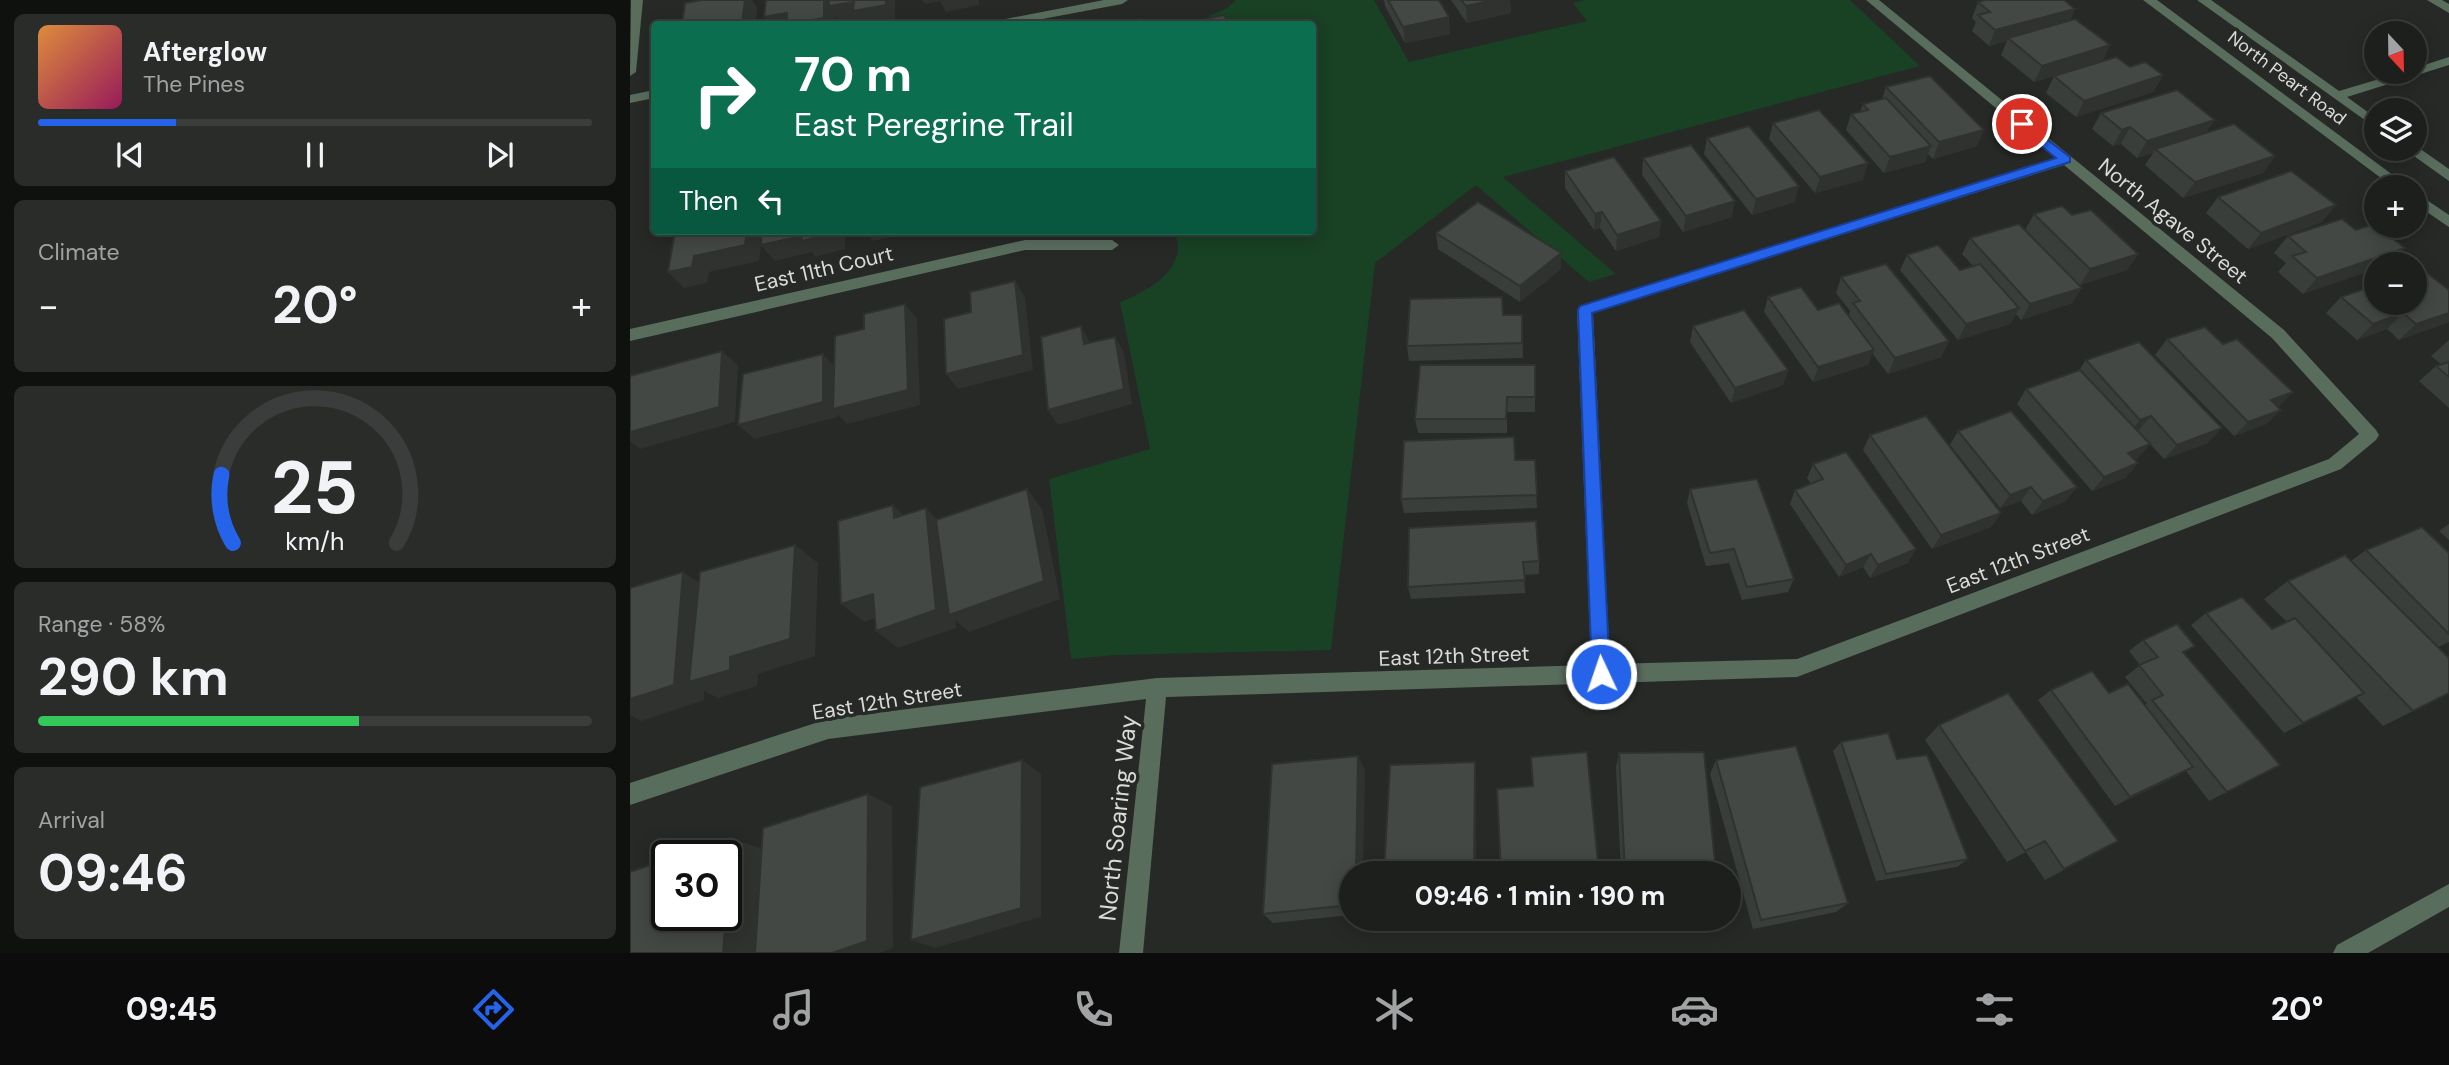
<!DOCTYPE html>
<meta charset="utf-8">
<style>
body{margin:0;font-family:"DM Sans",sans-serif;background:#292c29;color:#f1f3f6;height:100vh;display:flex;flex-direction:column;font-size:26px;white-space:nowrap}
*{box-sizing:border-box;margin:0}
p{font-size:23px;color:#a0a2a3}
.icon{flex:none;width:38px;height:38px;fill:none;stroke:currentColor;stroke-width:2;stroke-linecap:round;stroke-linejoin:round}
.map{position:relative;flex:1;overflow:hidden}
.drawer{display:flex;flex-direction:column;gap:14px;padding:14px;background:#0f110f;width:630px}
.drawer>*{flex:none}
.banner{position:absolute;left:21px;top:21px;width:665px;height:214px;border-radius:7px;box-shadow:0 4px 18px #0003,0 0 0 2px #3a3d3b;background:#0b6e4f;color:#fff;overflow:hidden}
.needle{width:46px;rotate:158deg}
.tools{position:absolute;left:1734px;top:21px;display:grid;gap:14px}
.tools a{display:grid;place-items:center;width:63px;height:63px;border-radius:50%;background:#1c1f1c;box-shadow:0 4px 18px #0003,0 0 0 2px #3a3d3b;font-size:35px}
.speed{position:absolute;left:21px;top:840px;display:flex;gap:14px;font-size:35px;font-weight:700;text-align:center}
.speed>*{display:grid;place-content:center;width:91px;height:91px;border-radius:50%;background:#1c1f1c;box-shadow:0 4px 18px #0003,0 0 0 2px #3a3d3b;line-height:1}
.speed .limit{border:4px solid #111;border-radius:10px;background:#fff;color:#111}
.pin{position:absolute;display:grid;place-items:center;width:60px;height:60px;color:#fff;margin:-30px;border:4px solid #fff;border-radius:50%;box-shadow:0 2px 7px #0007}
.me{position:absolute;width:77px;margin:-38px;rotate:357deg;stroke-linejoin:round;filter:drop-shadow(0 0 5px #0008)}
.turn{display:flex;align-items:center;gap:24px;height:147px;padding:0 28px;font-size:32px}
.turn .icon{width:91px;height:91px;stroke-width:2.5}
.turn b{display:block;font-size:49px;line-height:60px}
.then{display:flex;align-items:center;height:66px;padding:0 28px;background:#0003;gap:14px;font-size:26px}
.big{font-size:52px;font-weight:700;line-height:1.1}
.drawer .widget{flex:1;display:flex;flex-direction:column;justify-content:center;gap:10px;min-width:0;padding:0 24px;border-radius:10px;background:#292c29}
.drawer .dial{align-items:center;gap:0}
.dial svg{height:182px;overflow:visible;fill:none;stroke:#3a3d3b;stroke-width:7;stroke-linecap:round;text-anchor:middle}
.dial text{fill:#f1f3f6;stroke:none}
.song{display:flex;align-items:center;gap:21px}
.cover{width:84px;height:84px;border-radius:10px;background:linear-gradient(135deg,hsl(30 70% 55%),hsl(330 70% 35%))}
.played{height:7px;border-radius:4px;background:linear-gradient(90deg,#2563eb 25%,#3a3d3b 25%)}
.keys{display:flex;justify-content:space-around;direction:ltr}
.heat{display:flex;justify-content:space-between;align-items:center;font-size:38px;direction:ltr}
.charge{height:10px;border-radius:5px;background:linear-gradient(90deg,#34c759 58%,#3a3d3b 0)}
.trip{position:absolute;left:709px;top:861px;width:402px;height:70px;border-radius:35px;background:#1c1f1c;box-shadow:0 4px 18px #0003,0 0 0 2px #3a3d3b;font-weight:700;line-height:70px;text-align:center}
.dock{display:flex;height:112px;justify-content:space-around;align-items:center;background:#0b0c0b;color:#a0a2a3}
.dock .icon{width:49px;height:49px}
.dock .selected{color:#2563eb}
.dock b{font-size:32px;color:#f1f3f6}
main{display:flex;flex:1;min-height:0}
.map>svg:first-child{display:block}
.green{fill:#194124}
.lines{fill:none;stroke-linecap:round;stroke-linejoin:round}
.minor{fill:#596d5d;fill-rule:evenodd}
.wall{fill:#3a3e3b}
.shaded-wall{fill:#303230}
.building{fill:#444845;stroke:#303230;stroke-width:2}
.route{fill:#2563eb;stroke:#184099;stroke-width:2}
.labels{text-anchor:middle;stroke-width:7;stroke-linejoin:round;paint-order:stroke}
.far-street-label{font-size:18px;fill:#d9dbd9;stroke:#262926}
.street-label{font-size:21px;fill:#d9dbd9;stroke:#262926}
.near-street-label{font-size:24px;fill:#d9dbd9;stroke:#262926}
</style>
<main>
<section class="drawer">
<div class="widget">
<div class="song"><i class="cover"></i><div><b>Afterglow</b><p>The Pines</p></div></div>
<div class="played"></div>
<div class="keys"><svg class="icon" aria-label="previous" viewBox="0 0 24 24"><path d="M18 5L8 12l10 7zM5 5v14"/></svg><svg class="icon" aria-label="pause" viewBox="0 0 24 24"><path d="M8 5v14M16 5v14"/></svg><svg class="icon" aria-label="next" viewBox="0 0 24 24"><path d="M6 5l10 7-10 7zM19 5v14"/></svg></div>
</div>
<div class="widget"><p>Climate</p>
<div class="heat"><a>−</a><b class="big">20°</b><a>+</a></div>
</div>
<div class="widget dial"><svg viewBox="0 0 100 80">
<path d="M14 69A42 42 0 1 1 86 69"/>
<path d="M14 69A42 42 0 0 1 9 39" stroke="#2563eb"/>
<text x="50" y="56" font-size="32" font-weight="700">25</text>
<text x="50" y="72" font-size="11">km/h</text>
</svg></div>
<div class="widget"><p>Range · 58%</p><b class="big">290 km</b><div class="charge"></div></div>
<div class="widget"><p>Arrival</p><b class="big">09:46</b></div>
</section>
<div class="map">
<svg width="1819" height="953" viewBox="0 0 1819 953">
<rect width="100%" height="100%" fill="#262926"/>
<path class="green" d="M606,0H744L779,62L957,21L943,3L955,0H1220L1290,66L873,177L986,274L959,282L846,185L745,263L701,650L486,655L441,659L419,479L520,449L490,302C518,291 561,268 544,231H682V24H587L579,16L597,8Z"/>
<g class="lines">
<g class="minor">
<path d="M1,0H13L6,72L0,76Z"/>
<path d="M474,0H498L492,4L386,24H364L370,20Z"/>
<path d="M1236,0H1249L1654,330L1746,430L1749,435L1746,440L1711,469L1167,677L536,697L513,953H489L516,699L198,739L0,805V783L198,719L527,678L961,665L947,310L950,306L1426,158ZM1434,165L1642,338L1729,434L1699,459L1167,659L980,664L963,313Z"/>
<path d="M1513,0H1527L1779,187H1763Z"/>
<path d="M1567,0H1581L1709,91L1773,72H1785V68L1819,57V65L1717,97L1746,118V128Z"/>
<path d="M1797,0H1812L1819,4V13Z"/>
<path d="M24,90V98L0,103V95Z"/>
<path d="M1786,146L1819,169V181L1774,149H1785Z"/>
<path d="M1785,192L1819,215V227L1785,204Z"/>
<path d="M395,240H482L489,245L482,250H395L0,341V329Z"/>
<path d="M1819,884V907L1738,953H1703L1707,945Z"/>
</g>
</g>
<g class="wall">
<path d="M754,0H809L820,34L775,43L755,6Z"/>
<path d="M821,0H880L881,13L837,23Z"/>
<path d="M1348,2L1445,9L1440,20L1480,45L1472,62L1533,75L1523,92L1446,117L1416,93L1424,76L1461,65L1404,82L1371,55L1377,41L1359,46L1342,31L1346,22L1342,18Z"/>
<path d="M1256,87L1347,146L1303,159L1298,154L1295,162L1254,173L1216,130L1221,114L1230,112L1233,104L1252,99Z"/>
<path d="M1471,113L1577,133L1645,156L1633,173L1553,198L1515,165L1523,153L1507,158L1491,144L1483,146L1462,129Z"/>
<path d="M1143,123L1233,180L1185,193L1139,139Z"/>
<path d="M1077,138L1165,202L1122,215L1074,154Z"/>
<path d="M1013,158L1102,217L1053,232L1012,175Z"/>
<path d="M935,171L1031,221L1029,237L986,251L970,228L964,230L935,188Z"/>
<path d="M1588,197L1692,222L1618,249L1576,213Z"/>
<path d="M1404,214L1442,215L1508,254L1497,270L1450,285L1442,303L1391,320L1386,314L1380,324L1328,340L1270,270L1277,255L1330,270L1343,266L1332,254L1340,238L1395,230Z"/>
<path d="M1726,230L1775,248L1760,264H1746L1673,294L1648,272L1656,263L1644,253L1658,236Z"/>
<path d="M806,233L931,253V269L890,302L808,249Z"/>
<path d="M1211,277L1319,341L1311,357L1258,374L1242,353L1238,365L1183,382L1134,312L1138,297L1188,310L1218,316L1220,311L1206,293Z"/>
<path d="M1711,297L1819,322L1769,340L1757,329L1727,340L1696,313Z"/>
<path d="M873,315H892L893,358L779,361L777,346Z"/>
<path d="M1063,326L1158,370L1153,385L1101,403L1060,342Z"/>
<path d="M1537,339L1593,344L1651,410L1636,424L1604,436L1525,355Z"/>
<path d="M1819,340V408L1789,381L1806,366L1811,364L1801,356Z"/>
<path d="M1456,360L1578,443L1534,459L1508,431H1507L1520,444L1507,459L1504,460L1508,463L1495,478L1462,491L1387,404L1396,389L1449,370Z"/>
<path d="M905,365V412H877V433H788L785,419Z"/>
<path d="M1328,431L1436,501L1402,515L1391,501L1370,508L1320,445Z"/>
<path d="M1240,435L1371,513L1361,527L1302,549L1233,450Z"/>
<path d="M885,460H905L907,508L774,513L771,499Z"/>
<path d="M1183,464L1278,563L1240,578L1233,567L1209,577L1160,504L1165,490L1181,484L1177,478Z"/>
<path d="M1060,489L1164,579L1158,592L1112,600L1099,563L1076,566L1057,503Z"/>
<path d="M1819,524V540L1809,531Z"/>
<path d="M779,528L909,561V574L894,575L895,593L781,599L778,587Z"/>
<path d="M1736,550L1819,553V642L1808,647L1819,693L1753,726L1726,697L1654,733L1561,625L1576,613L1642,629L1657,622L1634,599L1658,581L1721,561Z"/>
<path d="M1513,640L1555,654L1650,765L1579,801L1556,771L1485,806L1408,700L1421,690L1479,693L1514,705L1517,704L1495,677L1510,665L1499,651Z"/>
<path d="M1309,725L1488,841L1415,880L1396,852L1377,862L1295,740Z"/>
<path d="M1211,742L1267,759L1338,859L1327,867L1246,881L1203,751Z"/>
<path d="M989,753L1086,873H991L986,767Z"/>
<path d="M1086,760L1218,903L1206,912L1123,929L1080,774Z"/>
<path d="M735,770L721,873V915L643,923L633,914Z"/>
</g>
<g class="shaded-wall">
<path d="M115,0H122L127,8L126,24H112Z"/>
<path d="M194,0L224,2L265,0V21L249,24H231L228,19L209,23L205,16L204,24H139L134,17Z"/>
<path d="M292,0H349V5L316,12L310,1L295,4Z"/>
<path d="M864,0H880L881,13L837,23L836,6Z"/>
<path d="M1445,9L1438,25L1378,38L1377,41L1359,46L1365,30Z"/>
<path d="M819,17L820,34L775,43L773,27Z"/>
<path d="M1480,45L1472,62L1404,82L1412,66Z"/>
<path d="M1533,75L1523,92L1446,117L1454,101Z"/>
<path d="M1585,120L1574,136L1525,149L1523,153L1507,158L1517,141Z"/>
<path d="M1500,127L1491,144L1483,146L1492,130Z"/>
<path d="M1354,130L1347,146L1303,159L1309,142Z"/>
<path d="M1301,146L1295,162L1254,173L1260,157Z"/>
<path d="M1645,156L1633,173L1553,198L1565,182Z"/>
<path d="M1238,163L1233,180L1185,193L1190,177Z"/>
<path d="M1169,186L1165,202L1122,215L1126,199Z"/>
<path d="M1105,201L1102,217L1053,232L1056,216Z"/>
<path d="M1706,205L1692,222L1618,249L1631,233Z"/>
<path d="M972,212L970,228L964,230L965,214Z"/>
<path d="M1031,221L1029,237L986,251L987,235Z"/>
<path d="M117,231H133L172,236L203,231H215V249L185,257L182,252L145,261L131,246L129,261L79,272L77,283L54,288L38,272L64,256Z"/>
<path d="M235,231H286L243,241Z"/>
<path d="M1775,248L1760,264H1746V269L1673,294L1687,278Z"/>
<path d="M931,253V269L890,302V286Z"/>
<path d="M1508,254L1497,270L1450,285L1460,269Z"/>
<path d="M385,281L395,297L403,370L328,389L316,374Z"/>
<path d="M1452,288L1442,303L1391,320L1400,304Z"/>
<path d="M275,304L287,319L290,405L217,424L207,414V417L125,439L108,425L193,354L207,369Z"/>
<path d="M1389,308L1380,324L1328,340L1336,324Z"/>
<path d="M1773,313L1757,329L1727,340L1743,324Z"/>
<path d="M1819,313V322L1769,340L1786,324Z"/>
<path d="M451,326L460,342L462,360L454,344Z"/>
<path d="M485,337L494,352L502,404L428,425L418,410Z"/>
<path d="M1319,341L1311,357L1258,374L1265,358Z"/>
<path d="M1244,350L1238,365L1183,382L1188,367Z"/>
<path d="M92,351L108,366L105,422L10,449L0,441V432Z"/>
<path d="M1158,370L1153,385L1101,403L1105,388Z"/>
<path d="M1663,392L1648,407L1641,400Z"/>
<path d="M1651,410L1636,424L1604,436L1618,422Z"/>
<path d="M1521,416L1508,431L1498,434L1510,420Z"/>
<path d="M1592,428L1578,443L1534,459L1547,445Z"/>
<path d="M1520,444L1507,459L1486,468L1498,453Z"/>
<path d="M1508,463L1495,478L1462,491L1474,477Z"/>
<path d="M1401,487L1391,501L1370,508L1380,495Z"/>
<path d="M1447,487L1436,501L1402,515L1413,501Z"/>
<path d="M397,489L412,509L430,599L339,632L325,620L326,628L268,648L246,631L296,508L315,528Z"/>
<path d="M263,505L283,524L264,518Z"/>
<path d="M1371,513L1361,527L1302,549L1311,535Z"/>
<path d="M165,545L188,563L185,656L128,674L127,686L88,698L74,691V700L11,721L0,715V699L53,572L80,590L100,657Z"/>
<path d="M1286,549L1278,563L1240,578L1248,565Z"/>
<path d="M1241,554L1233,567L1209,577L1216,565Z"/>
<path d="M243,594L265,611L234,622L211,604Z"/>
<path d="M1734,693L1714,704L1654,733L1673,723Z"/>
<path d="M728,756L735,770L733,873H726Z"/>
<path d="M392,760L411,774V917L305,948L281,940Z"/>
<path d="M845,762L846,771V873H844Z"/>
<path d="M1563,767L1546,777L1485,806L1500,797Z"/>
<path d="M238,794L262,806L263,948L250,953H202Z"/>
<path d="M101,838L132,849L126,953H93Z"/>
</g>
<g class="building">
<path d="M72,0H115L112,24H52L55,3Z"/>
<path d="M136,0H194V18L157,24V13L134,17Z"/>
<path d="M199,0H256V5L223,11L224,2L199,6Z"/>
<path d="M758,0H809L819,17L773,27Z"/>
<path d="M831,0H864L836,6Z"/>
<path d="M1355,0H1434L1445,9L1365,30L1348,15L1360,12L1348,2Z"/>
<path d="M594,15L599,24H552Z"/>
<path d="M511,19L513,24H487Z"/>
<path d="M1445,19L1480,45L1412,66L1378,38Z"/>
<path d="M1486,57L1500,67L1515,62L1533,75L1454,101L1424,76Z"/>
<path d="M1300,76L1354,130L1309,142L1256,87Z"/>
<path d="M1547,90L1585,120L1517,141L1500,127L1492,130L1471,113Z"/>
<path d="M1256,98L1301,146L1260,157L1221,114L1238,110L1233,104Z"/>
<path d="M1189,110L1238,163L1190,177L1143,123Z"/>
<path d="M1604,124L1645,156L1565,182L1525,149Z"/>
<path d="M1119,126L1169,186L1126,199L1077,138Z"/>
<path d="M1061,145L1105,201L1056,216L1013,158Z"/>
<path d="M984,157L1031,221L987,235L972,212L965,214L935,171Z"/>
<path d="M1661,171L1706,205L1631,233L1588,197Z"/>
<path d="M848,202L931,253L890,286L806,233Z"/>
<path d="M1432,206L1442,215L1461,210L1508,254L1460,269L1404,214Z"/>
<path d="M1712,219L1726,230L1744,224L1775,248L1687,278L1662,256L1676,252L1658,236Z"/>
<path d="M1389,224L1452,288L1400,304L1340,238Z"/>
<path d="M45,231H117L115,245L64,256L62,267L38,272Z"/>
<path d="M131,231H203V233L172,241V236L131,245Z"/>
<path d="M1308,245L1330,270L1350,264L1389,308L1336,324L1277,255Z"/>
<path d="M1256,264L1319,341L1265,358L1223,303L1230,301L1211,277Z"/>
<path d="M1792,269L1819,290V313L1786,324L1773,313L1743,324L1711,297L1746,285V303H1785V271Z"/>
<path d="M385,281L393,355L316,374L314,319L341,312L340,292Z"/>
<path d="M1171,287L1188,310L1209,303L1244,350L1188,367L1138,297Z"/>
<path d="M872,297L873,315H892V343L777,346L780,299Z"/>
<path d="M275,304L278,390L203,409L205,336L234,329V314Z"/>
<path d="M1114,310L1158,370L1105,388L1063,326Z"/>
<path d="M451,326L454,344L485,337L494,389L418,410L411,337Z"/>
<path d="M1575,327L1593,344L1607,339L1663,392L1641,400L1651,410L1618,422L1537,339Z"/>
<path d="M1509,342L1592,428L1547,445L1521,416L1510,420L1456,360Z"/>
<path d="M92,351L89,407L0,432V376Z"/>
<path d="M193,354V402L108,425L113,374Z"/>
<path d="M1819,362V377L1806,366Z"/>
<path d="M790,365H905V397H877L876,419H785Z"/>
<path d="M1450,370L1520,444L1498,453L1508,463L1474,477L1396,389Z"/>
<path d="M1381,411L1447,487L1413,501L1401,487L1380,495L1328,431Z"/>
<path d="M1296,416L1371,513L1311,535L1240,435Z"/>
<path d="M884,437L885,460H905L907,495L771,499L774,441Z"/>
<path d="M1216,452L1286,549L1248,565L1241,554L1216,565L1165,490L1193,479L1183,464Z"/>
<path d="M1127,479L1164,579L1117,587L1104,549L1080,553L1060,489Z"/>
<path d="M397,489L414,581L319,615L306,520Z"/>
<path d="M263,505L264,518L296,508L306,610L246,631L243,594L211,604L208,521Z"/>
<path d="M906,521L909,561L893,562L895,580L778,587L779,528Z"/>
<path d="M1792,527L1819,553V634L1736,550Z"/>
<path d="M165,545L160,639L100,657V670L59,682L70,572Z"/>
<path d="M1715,555L1819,658V693L1783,711L1658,581Z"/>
<path d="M53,572L44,685L0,699V588Z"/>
<path d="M1612,597L1642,629L1665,618L1734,693L1673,723L1576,613Z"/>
<path d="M1547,624L1565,646L1553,652L1650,765L1597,792L1522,700L1533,695L1509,665L1528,657L1513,640Z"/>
<path d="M1462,671L1479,693L1498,684L1563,767L1500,797L1421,690Z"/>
<path d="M1378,693L1488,841L1434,869L1415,841L1395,851L1309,725Z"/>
<path d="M1258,733L1267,759L1297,755L1338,859L1256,874L1211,742Z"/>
<path d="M1166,746L1218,903L1131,920L1086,760Z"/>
<path d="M957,752L969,873H871L867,789L903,786L901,757Z"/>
<path d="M1074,752L1086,873H995L989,753Z"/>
<path d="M728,756L726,873H721V905L633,914L642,764Z"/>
<path d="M392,760L391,908L281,940L290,787Z"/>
<path d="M845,762L844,873H754L760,765Z"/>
<path d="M238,794L237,941L202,953H125L133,828Z"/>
<path d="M101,838L96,909V856H48Z"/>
<path d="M37,859V915H96L93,953H0V872Z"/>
</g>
<path class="route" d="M1392,120L1440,157V162L962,313L980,674L977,680L971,683L965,680L962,674L948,310L950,306L1426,158L1388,127V121Z"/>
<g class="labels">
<g class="far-street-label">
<text transform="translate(1657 78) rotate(37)" y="6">North Peart Road</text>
</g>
<g class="street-label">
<text transform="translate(1543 221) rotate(39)" y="7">North Agave Street</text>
<text transform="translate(194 269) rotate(-13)" y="7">East 11th Court</text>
<text transform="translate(1388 560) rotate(-21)" y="7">East 12th Street</text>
<text transform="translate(824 656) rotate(-2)" y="7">East 12th Street</text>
<text transform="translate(257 701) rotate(-9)" y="7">East 12th Street</text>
</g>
<g class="near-street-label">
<text transform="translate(488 818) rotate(-84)" y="8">North Soaring Way</text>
</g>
</g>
</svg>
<div class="tools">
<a><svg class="needle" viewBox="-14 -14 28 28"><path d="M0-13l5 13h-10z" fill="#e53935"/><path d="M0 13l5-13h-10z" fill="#a0a2a3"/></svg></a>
<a><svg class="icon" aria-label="layers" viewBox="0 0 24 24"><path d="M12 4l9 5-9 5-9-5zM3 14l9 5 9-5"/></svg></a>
<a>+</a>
<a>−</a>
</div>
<div class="speed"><div class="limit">30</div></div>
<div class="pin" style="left:1392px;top:124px;background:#d93025"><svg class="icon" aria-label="arrive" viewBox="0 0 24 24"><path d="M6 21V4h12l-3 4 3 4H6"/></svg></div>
<svg class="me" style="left:971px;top:674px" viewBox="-20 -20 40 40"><circle r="17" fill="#2563eb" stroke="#fff" stroke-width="3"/><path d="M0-11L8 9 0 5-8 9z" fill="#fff"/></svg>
<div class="trip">09:46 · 1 min · 190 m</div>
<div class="banner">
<div class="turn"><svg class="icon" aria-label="right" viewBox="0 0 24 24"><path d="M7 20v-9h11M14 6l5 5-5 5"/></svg><div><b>70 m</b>East Peregrine Trail</div></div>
<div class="then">Then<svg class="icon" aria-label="left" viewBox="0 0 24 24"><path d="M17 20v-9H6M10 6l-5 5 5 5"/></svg></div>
</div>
</div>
</main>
<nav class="dock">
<b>09:45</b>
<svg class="icon selected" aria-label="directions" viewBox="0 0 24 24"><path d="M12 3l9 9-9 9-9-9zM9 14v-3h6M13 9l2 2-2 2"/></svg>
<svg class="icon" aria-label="music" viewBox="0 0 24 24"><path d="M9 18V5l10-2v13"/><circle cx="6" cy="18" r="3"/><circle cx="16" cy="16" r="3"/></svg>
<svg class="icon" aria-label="phone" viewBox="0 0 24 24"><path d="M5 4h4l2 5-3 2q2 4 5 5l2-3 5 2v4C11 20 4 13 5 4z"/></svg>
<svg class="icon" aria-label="climate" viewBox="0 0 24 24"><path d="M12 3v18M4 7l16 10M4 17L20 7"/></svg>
<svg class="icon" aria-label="car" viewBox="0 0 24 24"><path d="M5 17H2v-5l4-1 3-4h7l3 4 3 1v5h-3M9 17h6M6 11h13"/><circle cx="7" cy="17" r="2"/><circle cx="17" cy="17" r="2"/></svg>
<svg class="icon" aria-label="filters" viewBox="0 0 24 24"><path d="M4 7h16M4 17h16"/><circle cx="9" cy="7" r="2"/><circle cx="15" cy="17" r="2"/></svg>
<b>20°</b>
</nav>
